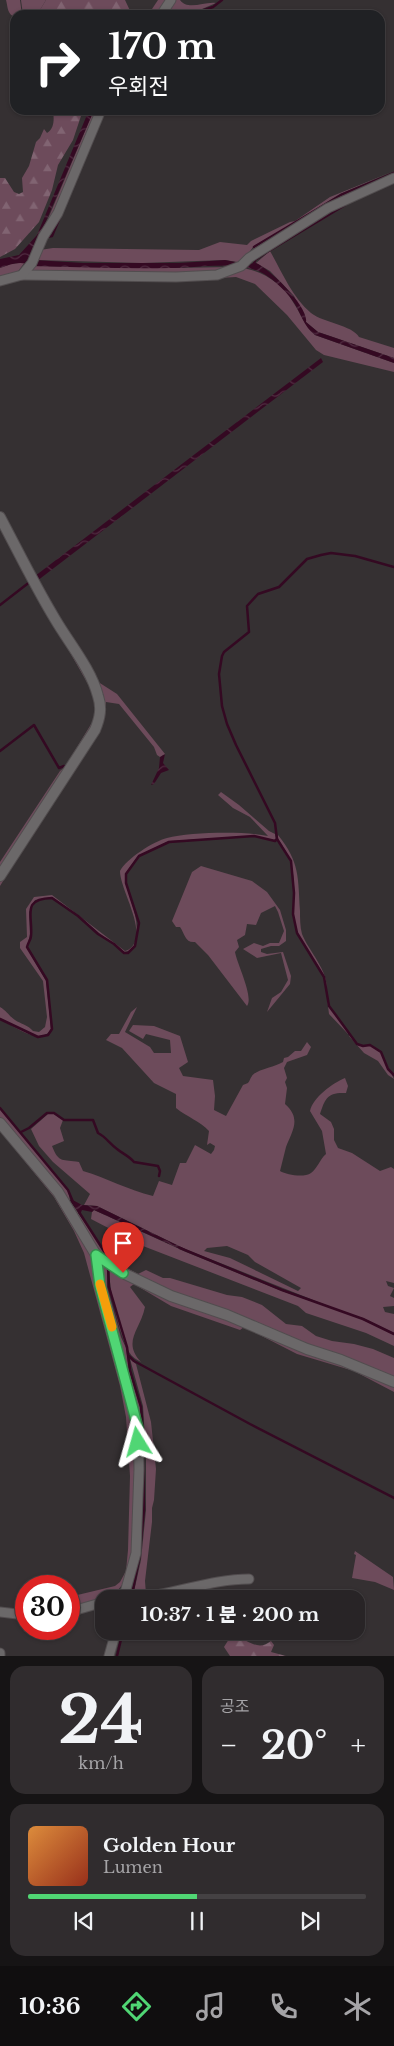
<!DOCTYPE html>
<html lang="ko">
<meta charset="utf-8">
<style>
body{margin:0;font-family:"Libre Baskerville","Noto Sans KR",serif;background:#302c2e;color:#f1f3f6;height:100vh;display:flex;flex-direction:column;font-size:19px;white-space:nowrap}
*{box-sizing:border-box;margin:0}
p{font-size:16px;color:#a5a4a7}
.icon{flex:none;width:28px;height:28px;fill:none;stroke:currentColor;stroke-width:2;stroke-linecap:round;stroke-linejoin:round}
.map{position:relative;height:1656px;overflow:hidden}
.details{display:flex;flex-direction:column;gap:10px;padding:10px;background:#161415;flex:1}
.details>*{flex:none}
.top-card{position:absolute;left:10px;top:10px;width:375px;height:105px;border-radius:15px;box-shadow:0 1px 4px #0004,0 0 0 1px #444143;background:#202124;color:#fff;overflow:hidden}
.speed{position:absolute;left:15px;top:1575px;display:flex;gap:10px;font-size:25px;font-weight:700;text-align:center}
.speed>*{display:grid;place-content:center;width:65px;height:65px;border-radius:50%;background:#282426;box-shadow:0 1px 4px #0004,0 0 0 1px #444143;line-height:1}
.speed .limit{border:8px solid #d22;background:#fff;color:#111}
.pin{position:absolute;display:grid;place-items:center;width:42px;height:42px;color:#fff;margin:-51px -21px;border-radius:50% 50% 50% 0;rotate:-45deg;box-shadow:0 0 5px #0007}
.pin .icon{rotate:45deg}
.me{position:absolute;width:55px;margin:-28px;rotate:352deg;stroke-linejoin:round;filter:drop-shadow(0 0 4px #0008)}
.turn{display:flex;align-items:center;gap:18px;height:105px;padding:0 15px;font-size:22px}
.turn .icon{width:65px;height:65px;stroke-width:2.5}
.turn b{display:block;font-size:35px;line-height:42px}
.big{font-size:38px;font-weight:800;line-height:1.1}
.details .tile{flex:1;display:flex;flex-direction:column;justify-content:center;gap:8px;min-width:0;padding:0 18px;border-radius:15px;background:#302c2e}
.details .dial{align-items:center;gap:0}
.dial b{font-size:65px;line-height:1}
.song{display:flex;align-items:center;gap:15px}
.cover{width:60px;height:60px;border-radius:8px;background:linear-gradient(135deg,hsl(30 70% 55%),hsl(10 70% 35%))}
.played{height:5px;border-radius:2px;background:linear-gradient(90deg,#50d674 50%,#444143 50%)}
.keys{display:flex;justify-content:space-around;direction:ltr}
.heat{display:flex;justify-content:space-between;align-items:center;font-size:28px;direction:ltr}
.details .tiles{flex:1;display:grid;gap:10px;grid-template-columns:1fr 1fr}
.tile:last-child{grid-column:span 2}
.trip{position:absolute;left:95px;top:1590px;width:270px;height:50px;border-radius:15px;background:#282426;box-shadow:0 1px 4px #0004,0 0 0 1px #444143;font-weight:800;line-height:50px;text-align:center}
.menu{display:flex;height:80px;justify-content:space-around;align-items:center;background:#100e0f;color:#a5a4a7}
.menu .icon{width:35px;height:35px}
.menu .on{color:#50d674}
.menu b{font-size:22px;color:#f1f3f6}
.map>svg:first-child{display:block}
.green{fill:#6d4b5b;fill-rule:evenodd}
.forest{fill:url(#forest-firs)}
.water{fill:url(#water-waves)}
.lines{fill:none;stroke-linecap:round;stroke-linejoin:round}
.stream{stroke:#340922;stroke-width:2.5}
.minor-casing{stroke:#524d4f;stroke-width:11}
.tertiary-casing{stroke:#524d4f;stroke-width:12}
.minor{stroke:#6b6869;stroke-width:9}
.tertiary{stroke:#6b6869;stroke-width:10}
.route-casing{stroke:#348b4b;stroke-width:12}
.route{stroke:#50d674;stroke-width:9}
.slow{stroke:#f59e0b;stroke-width:9}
</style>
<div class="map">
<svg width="394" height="1656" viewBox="0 0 394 1656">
<defs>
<pattern id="forest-firs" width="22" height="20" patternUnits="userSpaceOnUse" patternTransform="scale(1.25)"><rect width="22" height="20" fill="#6d4b5b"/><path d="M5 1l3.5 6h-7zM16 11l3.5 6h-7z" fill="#816472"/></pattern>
<pattern id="water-waves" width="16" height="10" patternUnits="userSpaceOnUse" patternTransform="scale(1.25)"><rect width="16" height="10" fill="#340922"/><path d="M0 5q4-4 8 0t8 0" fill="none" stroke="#502c41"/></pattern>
</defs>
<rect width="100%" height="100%" fill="#353032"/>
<g class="green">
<path d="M6,0H20L22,15H15V18C7,13 8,8 6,0Z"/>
<path d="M21,0H46L37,15H23Z"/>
<path d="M158,0H168L158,15H148Z"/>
<path d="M174,0H180C188,11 205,1 216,3L188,15H163Z"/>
<path d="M94,110H99L56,212L42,233Z"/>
<path d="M394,171L340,194L322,205L299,220L254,246L247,255L253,251L254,247L300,221L341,195L394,174V177L361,192L243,263L225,260L142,263L35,260L40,250L53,248L199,250L220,242L247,245L251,241L290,222L295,221L330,197Z"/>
<path d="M270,251C282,272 292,297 311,313C324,323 352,325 359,337L394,348V358L318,332L306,322L294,296L270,271L256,263Z"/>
<path d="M25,262L16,274L0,279V268L11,264Z"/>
<path d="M32,266L170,268L232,267L217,273L27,271Z"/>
<path d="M241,268C261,270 283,284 293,302C301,314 304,325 315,335L394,363V372L324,355L316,350L287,315L255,284L236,277L184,280Z"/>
<path d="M33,583L94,691C101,705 99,718 92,732L0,873V862L60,771L65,767L96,716L95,700L92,691L31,584Z"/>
<path d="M92,678L117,694L165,754L160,757L157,755L154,747L119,704L106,702L104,718L0,886V880L97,728Z"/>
<path d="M221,792L239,805L269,831L275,834L276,839L274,840L254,836L169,841L138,856L125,874C127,902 143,916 134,946L132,950L124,952L99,933L78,915L52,897L35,900L29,912L30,934L27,948L46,981L51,1029C41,1047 12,1025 0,1019V1007C7,1011 9,1016 15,1020C21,1024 28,1025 33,1031L39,1032L45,1027L47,1017L43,981L20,948V942L27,937L26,909L34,897L52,895L125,951L128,950C151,936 120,891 120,871C126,859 154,841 167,838C190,832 245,831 268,836L250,817L233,808L218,795Z"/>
<path d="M278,835C300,862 298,878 300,911C300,918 300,927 302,934C308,950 330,973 326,989C326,967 304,951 297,932C293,921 294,911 294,901C295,875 293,860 278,839Z"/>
<path d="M201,866L252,881L267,892L280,910L286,930V941L279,946H271L261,949V952L267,954L283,952L291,976L290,984L267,1012L272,998L281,992L288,980L281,953L257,958L243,949L254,943L263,946L270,943H279L284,931L278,912L275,906L261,913L256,925L247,924L245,935L237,940L239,947L235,952C237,964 254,997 247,1006L208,955L195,942C185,943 185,934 180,927H176L172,921L192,872Z"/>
<path d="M327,998L329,1006L349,1033L348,1034L329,1014Z"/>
<path d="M137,1007L125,1032L150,1047L154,1053H171L170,1040L146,1034L143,1039L129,1031L133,1025L154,1026L180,1036L188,1062L179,1068L183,1076L213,1080L215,1096L214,1110L226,1116L243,1085L248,1083C250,1081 250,1078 252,1076C255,1070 275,1067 283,1062L284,1058L288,1057L295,1051H301L307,1042L311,1047L307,1055L287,1062L284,1068L287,1078L285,1082L287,1088L285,1104C302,1119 292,1131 286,1147C284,1155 282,1163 280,1171C287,1175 304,1178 311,1173C317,1169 320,1159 326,1154L322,1131L310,1111C313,1097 333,1083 345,1078L348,1086L346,1093C327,1092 325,1099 320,1114L331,1122L334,1129V1140L338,1148L352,1153L380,1171L391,1167L394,1169V1283L386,1281L388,1286L394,1288L390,1296L394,1298V1306L383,1307L385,1312L394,1314V1333L363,1318L346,1313L185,1249L97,1206L84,1205L90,1194L53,1162L39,1146L31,1129L48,1114H54L63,1120L60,1128L64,1141L52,1146C59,1164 63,1159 79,1162L83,1171C107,1178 128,1190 153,1196L159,1181L172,1185L180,1163H186L195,1145L211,1154L214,1150L215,1146L210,1143L207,1145L209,1131C200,1121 187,1117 176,1108V1094L154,1083L122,1048L106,1040L111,1034H119L131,1012ZM227,1246L248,1255L255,1262L301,1288L298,1291L230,1258L204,1251L207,1248Z"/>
<path d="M350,1035C356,1043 359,1047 370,1045L381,1053L394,1079L388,1075L378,1061L364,1053L349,1036Z"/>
<path d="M0,1109L68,1190L70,1201L108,1257L99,1255L0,1119Z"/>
<path d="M0,1127L55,1194L90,1253L135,1428L134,1547L126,1580L118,1590L83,1605L69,1609V1597L115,1586L120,1582L126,1571L128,1550L130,1476L126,1417L120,1386L84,1253L74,1231L54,1197L0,1131Z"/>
<path d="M94,1210L186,1252L282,1291L363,1319L394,1335V1346L366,1333L306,1313L298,1306L143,1246L91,1219L92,1212Z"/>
<path d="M110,1259L138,1274L146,1270L163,1278H170L227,1295L242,1297L262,1305L286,1324L302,1326L316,1336L332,1341L354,1344L373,1349L394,1358V1381L307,1347L123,1271Z"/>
<path d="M99,1260L107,1266V1287L121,1337L126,1348L129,1370L140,1407L141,1419L143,1510L138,1559L130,1596L125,1595L138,1553L140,1428L102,1286Z"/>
<path d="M110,1267L394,1385V1392L354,1371L297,1354L244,1327L240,1330L171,1306L134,1284L130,1287L145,1307C140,1331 122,1341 141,1362C137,1360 132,1357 129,1352C120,1336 107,1285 110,1267Z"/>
<path d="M130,1359L136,1364L151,1422L156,1469L154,1500L152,1508V1522L145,1581L146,1594L133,1596L141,1560L146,1510V1458L143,1406Z"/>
<path d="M355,1551L393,1577L394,1590L375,1582L352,1578L356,1555L354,1554Z"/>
</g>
<g class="forest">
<path d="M46,0H125L132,15H37Z"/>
<path d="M53,110H83L73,140L58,165L52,190L39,222L15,249L0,257V178H5L14,192L19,194L23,192L22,178L29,166L36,142L40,138L44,129L47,133C55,128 54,118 53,110Z"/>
<path d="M236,1638C249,1639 257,1652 271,1641L274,1645L271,1652L286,1656H230L224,1647L229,1639Z"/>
</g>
<g class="water">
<path d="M89,110H94L44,226L35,260L83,263H179L225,260L246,264L256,263C269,268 309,307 306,322L318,332L330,336L394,358V363L315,335C303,326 301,312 292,300C286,291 274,280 264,274C241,260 196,268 170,268C124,269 78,267 32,266C21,260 11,264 0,268V259L19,255L37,235Z"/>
<path d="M321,358L323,362L37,581L35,576Z"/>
<path d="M165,754L163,763L169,770L161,773L154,784L151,785L159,768L160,757Z"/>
<path d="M71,1199L82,1205L97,1206L185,1249H180L94,1210L92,1212L82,1210L80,1215L70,1201Z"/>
</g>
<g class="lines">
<g class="stream">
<path d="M189,15L213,7L222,0"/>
<path d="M102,117L106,110"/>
<path d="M47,237L52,236L60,217"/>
<path d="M254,247L341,195L394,173"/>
<path d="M254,264L255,260L267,252L345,205"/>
<path d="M394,567L355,556L331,553L321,555L307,559L279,587L258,594L247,606L249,632L224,652L222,656L219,674L222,706L227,724L236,745L275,823L277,839L291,861L294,893L293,914L297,933L324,977L329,1006L335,1014L357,1044L363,1046L370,1045L381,1052L388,1069L394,1075"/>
<path d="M0,605L31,581"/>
<path d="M0,751L34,725L59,768L64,766"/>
<path d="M0,1019L38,1037L48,1035L52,1029L47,980L27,947C28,943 31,939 31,936C33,915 21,899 52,898L78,916L98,934L114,944L124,953H128L135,946L139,923L126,883V874L139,856L169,842L254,836L275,841L277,839"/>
<path d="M0,1108L68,1190L73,1202"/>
<path d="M21,1132L29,1128L47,1113H54L64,1120H93L98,1133C106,1137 110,1144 117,1149C123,1154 129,1156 134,1162L158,1166L160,1171L159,1176"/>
<path d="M79,1212L109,1259"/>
<path d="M180,1248L282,1290L363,1319L394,1334"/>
<path d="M108,1267L109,1287L127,1347L130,1370L141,1407L142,1418L144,1510L139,1559L132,1595"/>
<path d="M129,1356L134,1361L250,1424L394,1498"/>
<path d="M117,1656L123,1631"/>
</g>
<defs>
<g id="minor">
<path d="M161,15L171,0"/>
<path d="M22,275L176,277L217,275L241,266L249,258L328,208L394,178"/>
<path d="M0,281L22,275L32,263L43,237L58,213L101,110"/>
<path d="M96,1255L100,1286L138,1428L139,1469L136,1553L126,1589L122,1599"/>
<path d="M114,1599C127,1594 142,1597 156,1595C187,1590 217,1579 249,1579"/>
<path d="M0,1612L26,1615"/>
<path d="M69,1612L104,1602"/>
<path d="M0,1653V1656"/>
<path d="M109,1656L116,1631"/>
</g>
<g id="tertiary">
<path d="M0,517C18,551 35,586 55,619C69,643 91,669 98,696C102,708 100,718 95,730L0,876"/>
<path d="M0,1123L58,1192L96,1255L123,1273L171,1296L227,1315L307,1349L341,1360L394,1382"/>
</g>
</defs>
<use href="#minor" class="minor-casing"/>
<use href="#tertiary" class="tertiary-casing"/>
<use href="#minor" class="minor"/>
<use href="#tertiary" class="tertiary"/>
</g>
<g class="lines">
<defs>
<path id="route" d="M123,1273L96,1255L100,1286L138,1428V1442"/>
</defs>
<use href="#route" class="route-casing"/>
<use href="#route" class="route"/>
<path class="slow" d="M100,1284L112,1327"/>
</g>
</svg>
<div class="speed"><div class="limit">30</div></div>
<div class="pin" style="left:123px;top:1273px;background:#d93025"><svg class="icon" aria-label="arrive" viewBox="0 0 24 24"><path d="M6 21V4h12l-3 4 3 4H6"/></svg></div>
<svg class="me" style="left:138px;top:1442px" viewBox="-20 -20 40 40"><path d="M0-17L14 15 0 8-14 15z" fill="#50d674" stroke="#fff" stroke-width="4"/></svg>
<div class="trip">10:37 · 1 분 · 200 m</div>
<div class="top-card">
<div class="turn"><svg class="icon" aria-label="right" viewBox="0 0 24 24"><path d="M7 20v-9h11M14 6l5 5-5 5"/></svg><div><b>170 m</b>우회전</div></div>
</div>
</div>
<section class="details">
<div class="tiles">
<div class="tile dial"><b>24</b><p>km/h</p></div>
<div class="tile"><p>공조</p>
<div class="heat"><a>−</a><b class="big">20°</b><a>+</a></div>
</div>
<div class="tile">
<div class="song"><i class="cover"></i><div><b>Golden Hour</b><p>Lumen</p></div></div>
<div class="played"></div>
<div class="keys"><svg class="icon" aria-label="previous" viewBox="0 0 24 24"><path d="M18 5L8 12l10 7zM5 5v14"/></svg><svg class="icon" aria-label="pause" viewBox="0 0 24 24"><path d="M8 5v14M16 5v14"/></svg><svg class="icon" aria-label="next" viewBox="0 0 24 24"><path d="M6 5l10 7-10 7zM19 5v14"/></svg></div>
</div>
</div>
</section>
<nav class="menu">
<b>10:36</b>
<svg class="icon on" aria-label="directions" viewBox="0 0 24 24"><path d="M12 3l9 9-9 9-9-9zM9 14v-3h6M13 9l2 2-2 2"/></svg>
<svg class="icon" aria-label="music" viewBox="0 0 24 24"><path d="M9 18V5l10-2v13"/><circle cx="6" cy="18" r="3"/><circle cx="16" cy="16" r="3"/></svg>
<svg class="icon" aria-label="phone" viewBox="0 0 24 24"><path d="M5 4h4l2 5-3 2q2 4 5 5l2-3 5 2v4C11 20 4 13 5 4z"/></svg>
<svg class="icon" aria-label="climate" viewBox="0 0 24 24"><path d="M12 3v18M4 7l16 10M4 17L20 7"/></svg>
</nav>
